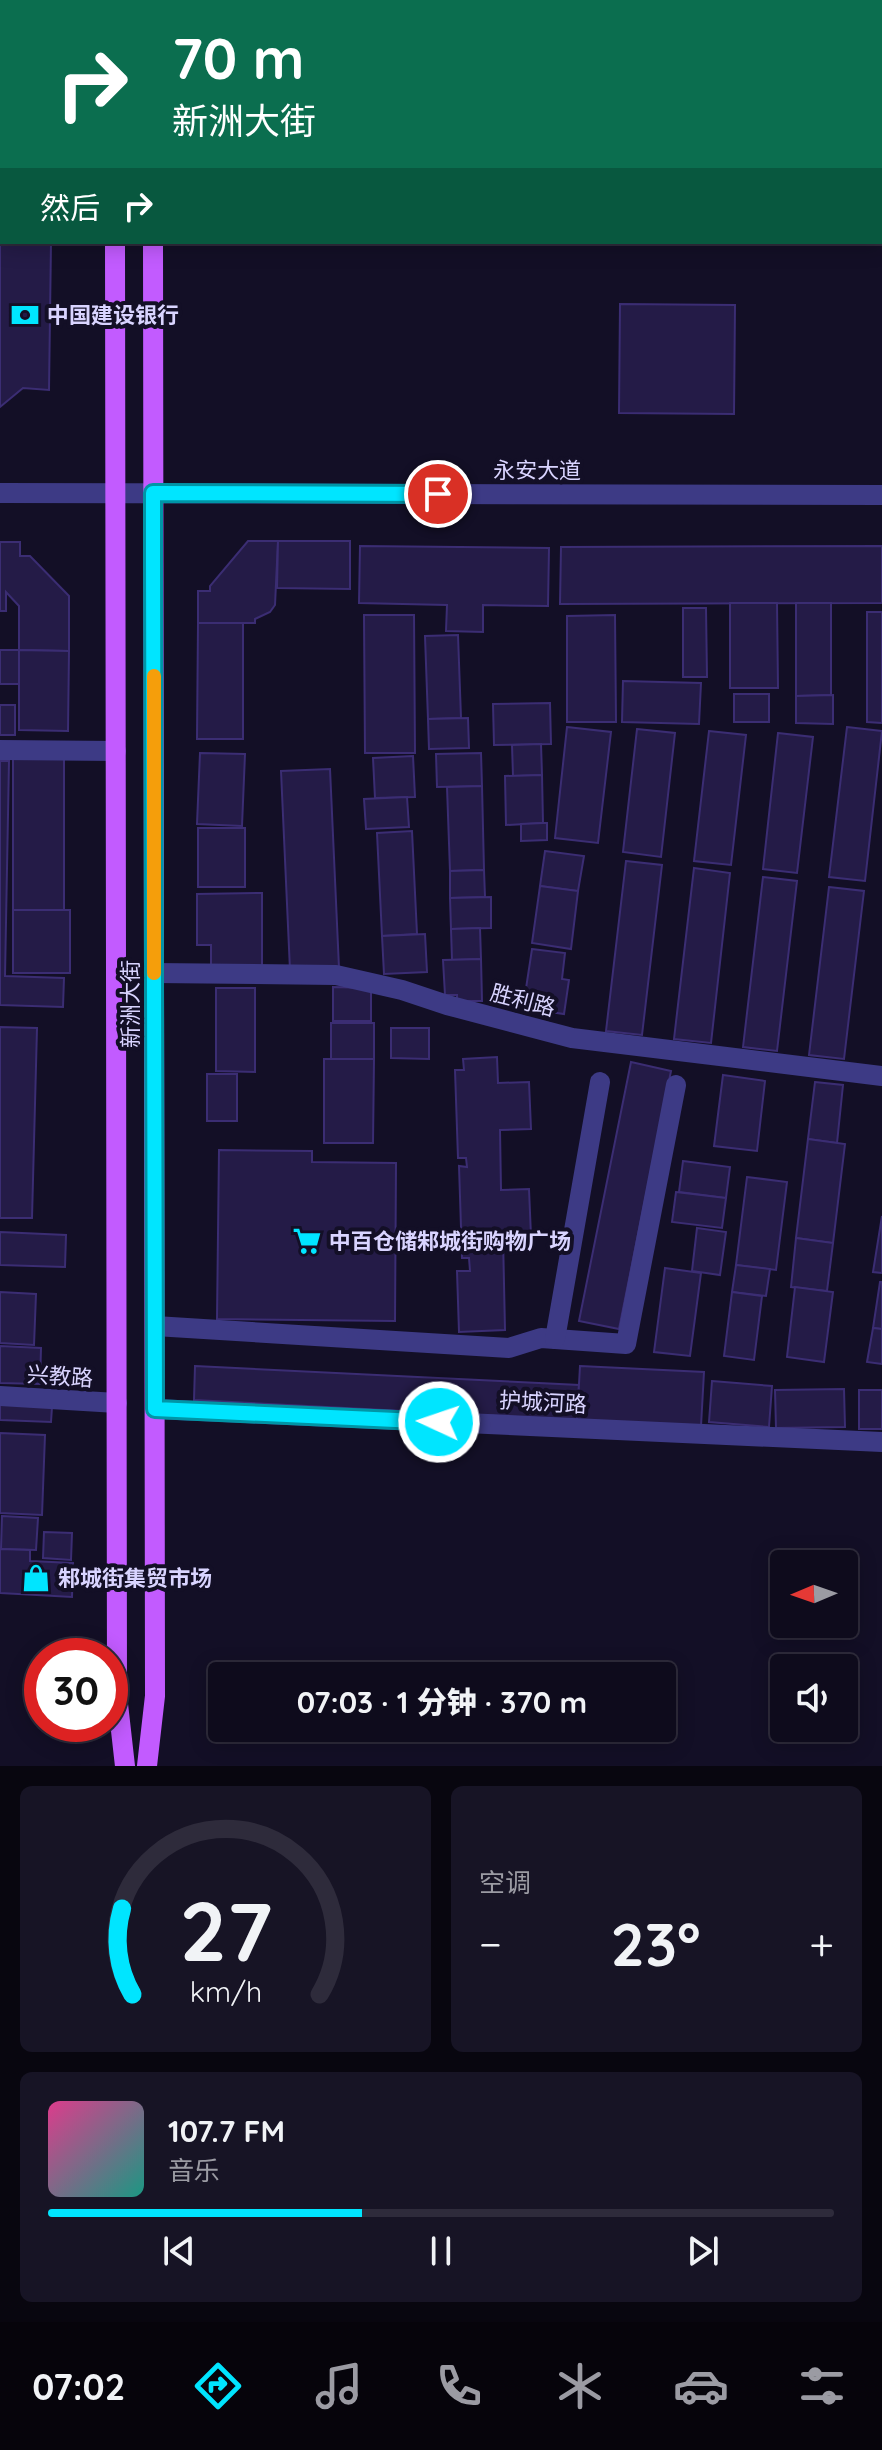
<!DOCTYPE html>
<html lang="zh">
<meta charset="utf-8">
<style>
body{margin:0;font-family:Quicksand,"Noto Sans SC",sans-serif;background:#171425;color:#f1f3f6;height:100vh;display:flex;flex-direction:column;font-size:30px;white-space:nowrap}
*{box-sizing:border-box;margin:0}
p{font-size:26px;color:#9b9ba3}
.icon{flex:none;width:44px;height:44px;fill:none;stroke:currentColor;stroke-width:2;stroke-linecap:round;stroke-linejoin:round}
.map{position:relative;height:1766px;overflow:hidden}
.drawer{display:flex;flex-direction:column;gap:20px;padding:20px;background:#08060f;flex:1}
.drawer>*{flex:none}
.banner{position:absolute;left:0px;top:0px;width:882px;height:244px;box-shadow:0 4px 20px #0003,0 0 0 2px #2e2b3b;background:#0b6e4f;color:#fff;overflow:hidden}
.needle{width:52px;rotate:268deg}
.fabs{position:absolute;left:770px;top:1550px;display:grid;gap:16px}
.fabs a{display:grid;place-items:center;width:88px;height:88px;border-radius:8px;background:#0e0b1c;box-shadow:0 4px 20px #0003,0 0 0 2px #2e2b3b;font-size:40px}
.speed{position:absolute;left:24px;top:1638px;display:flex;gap:16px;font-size:40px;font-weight:700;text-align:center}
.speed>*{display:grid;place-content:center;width:104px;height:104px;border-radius:50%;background:#0e0b1c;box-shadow:0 4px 20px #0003,0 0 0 2px #2e2b3b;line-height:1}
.speed .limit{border:12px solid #d22;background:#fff;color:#111}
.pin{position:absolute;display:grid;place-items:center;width:68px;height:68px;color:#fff;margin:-34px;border:4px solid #fff;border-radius:50%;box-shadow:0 2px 8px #0007}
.me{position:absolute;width:88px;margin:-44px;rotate:273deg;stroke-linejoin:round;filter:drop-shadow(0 0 6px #0008)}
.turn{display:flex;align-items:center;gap:28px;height:168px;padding:0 40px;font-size:36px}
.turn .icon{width:104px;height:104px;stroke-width:2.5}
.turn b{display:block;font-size:56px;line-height:68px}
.then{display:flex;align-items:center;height:76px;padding:0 40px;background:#0003;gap:16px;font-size:30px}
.big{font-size:60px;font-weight:800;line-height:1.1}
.drawer .card{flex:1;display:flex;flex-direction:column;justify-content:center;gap:12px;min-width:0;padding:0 28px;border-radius:12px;background:#171425}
.drawer .dial{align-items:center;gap:0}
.dial svg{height:208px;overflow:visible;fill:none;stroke:#2e2b3b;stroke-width:7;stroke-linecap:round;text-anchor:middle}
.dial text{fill:#f1f3f6;stroke:none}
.song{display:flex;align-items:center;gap:24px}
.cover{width:96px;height:96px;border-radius:12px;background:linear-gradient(135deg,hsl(330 70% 55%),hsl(170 70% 35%))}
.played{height:8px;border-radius:4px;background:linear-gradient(90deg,#00e5ff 40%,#2e2b3b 40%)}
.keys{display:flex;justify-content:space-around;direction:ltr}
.heat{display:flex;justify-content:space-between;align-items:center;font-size:44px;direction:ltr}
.drawer .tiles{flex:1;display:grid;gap:20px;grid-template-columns:1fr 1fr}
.card:last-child{grid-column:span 2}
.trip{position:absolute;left:208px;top:1662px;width:468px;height:80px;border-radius:8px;background:#0e0b1c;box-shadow:0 4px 20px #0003,0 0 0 2px #2e2b3b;font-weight:800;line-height:80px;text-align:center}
.dock{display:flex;height:128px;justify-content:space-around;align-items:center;background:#06040b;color:#9b9ba3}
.dock .icon{width:56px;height:56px}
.dock .on{color:#00e5ff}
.dock b{font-size:36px;color:#f1f3f6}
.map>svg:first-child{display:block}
.building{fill:#241b47;stroke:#3b2d73;stroke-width:2}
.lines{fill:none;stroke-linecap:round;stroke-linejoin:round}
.minor{stroke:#3d3a85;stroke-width:20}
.major{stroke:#c25bff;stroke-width:20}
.route-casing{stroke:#0095a6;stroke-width:20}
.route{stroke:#00e5ff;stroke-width:14}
.slow{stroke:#f59e0b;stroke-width:14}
.labels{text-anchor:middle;stroke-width:8;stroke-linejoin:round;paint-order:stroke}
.poi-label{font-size:22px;font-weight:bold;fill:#d9d4ff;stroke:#130f26;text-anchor:start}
.street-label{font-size:22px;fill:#d9d4ff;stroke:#130f26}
</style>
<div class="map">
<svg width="882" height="1766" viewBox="0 0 882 1766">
<rect width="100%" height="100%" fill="#130f26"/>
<g class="building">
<path d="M0,193L2,242H51L49,390L23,388L0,407Z"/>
<path d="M620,304L735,305L734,414L619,413Z"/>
<path d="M248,541H278L275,605L270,612L255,619V623H198V591H210V586Z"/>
<path d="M278,541H350V589L277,588Z"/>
<path d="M0,542H20V556H30L69,596V651L19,650V606L6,592V611H0Z"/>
<path d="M360,546L549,548L548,606L483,605V632L446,631L447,605L359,603Z"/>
<path d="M882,546V603L560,604L561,547Z"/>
<path d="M730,603H777L778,688H730Z"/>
<path d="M796,603H831V695L796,696Z"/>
<path d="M683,608H706L707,677H683Z"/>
<path d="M867,612H882V723L867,722Z"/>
<path d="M364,615H414L415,753H365Z"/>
<path d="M615,615L616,722H567V616Z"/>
<path d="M198,623H243V739H197Z"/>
<path d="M458,635L461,718L428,719L425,636Z"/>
<rect x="0" y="650" width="19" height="34"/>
<path d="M19,650L69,651L68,731L19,730Z"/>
<path d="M623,681L701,683L699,724L622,722Z"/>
<rect x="734" y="694" width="35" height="28"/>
<path d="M833,695V724L796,723V696Z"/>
<path d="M550,703L551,744L494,745L493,704Z"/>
<rect x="0" y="705" width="15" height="30"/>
<path d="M468,718L469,748L429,749L428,719Z"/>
<path d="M567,727L611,732L598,843L555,838Z"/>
<path d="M847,727L882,731L865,881L829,877Z"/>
<path d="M637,729L675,733L661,857L623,852Z"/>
<path d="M709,731L746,735L731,865L694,861Z"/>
<path d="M778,733L813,737L797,873L763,869Z"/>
<path d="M541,744L542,775L513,776L512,745Z"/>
<path d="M200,753L245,754L242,826L197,824Z"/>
<path d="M481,753L482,786L437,787L436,754Z"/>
<path d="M413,756L415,797L375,798L373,758Z"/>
<rect x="13" y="759" width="51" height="151"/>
<path d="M0,761H9L5,976L64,978L63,1007L0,1005Z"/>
<path d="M330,769L339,968L290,970L281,771Z"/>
<path d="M542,775L543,823L506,825L505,776Z"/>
<path d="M482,786L484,870L450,871L447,787Z"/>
<path d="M407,797L409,827L366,829L364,799Z"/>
<path d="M543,823H547V840L521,841V824Z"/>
<rect x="198" y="828" width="47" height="59"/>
<path d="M412,831L417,934L382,936L377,833Z"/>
<path d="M545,851L584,856L578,891L540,886Z"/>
<path d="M626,861L662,865L642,1035L606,1031Z"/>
<path d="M694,868L730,873L711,1043L674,1039Z"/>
<path d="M484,870L485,897L450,898V871Z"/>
<path d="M763,877L797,881L777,1051L743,1047Z"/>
<path d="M540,886L578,891L571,949L532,943Z"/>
<path d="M829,887L864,891L844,1059L809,1055Z"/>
<path d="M262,893V970H211V945H197V894Z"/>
<path d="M491,897V928L451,929L450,898Z"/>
<rect x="13" y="910" width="57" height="63"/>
<path d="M480,928L481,959L452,960L451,929Z"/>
<path d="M425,934L427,972L384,974L382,936Z"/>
<path d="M532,949L565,953L562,979L569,980L564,1014L523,1008Z"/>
<path d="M481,959L482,1001H457V995H445L443,960Z"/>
<path d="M333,987L371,988V1021H333Z"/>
<path d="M216,988H255V1072L216,1071Z"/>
<rect x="331" y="1023" width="43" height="36"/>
<path d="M0,1027L37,1028L32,1218H0Z"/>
<path d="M391,1028H429V1059L391,1058Z"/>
<path d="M497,1057L498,1083L529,1082L531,1129L500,1130L501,1190L529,1189L531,1236L503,1237L505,1330L459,1332L457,1271H470L469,1258H462L459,1166L467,1167L466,1158H458L455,1070H464L463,1059Z"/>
<path d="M324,1059H374L373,1143H324Z"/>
<path d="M631,1062L671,1071L619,1329L579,1321Z"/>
<rect x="207" y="1074" width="30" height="47"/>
<path d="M723,1075L765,1081L757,1151L714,1146Z"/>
<path d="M815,1082L843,1085L837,1143L808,1139Z"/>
<path d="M808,1139L845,1144L833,1243L796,1238Z"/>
<path d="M219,1150L312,1151V1162L396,1163L395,1321L217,1319Z"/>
<path d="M683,1161L730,1167L726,1198L679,1192Z"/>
<path d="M747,1177L787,1182L776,1270L736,1265Z"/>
<path d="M676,1192L726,1198L722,1228L672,1222Z"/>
<path d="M882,1216V1273L873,1272Z"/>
<path d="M697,1228L726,1232L720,1275L692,1271Z"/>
<path d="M0,1232L66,1235L65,1267L0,1265Z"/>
<path d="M796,1238L833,1243L827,1291L791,1287Z"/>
<path d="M736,1265L770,1269L766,1296L732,1292Z"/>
<path d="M665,1268L701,1273L690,1356L654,1352Z"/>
<path d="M880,1282H882V1329L873,1328Z"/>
<path d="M795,1287L833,1292L824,1362L787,1357Z"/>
<path d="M0,1292L36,1294L34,1345L0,1343Z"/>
<path d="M732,1292L762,1296L754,1360L724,1356Z"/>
<path d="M873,1328L882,1329V1364L867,1362Z"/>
<path d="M0,1346L41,1348L40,1384L0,1383Z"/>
<path d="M195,1366L579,1385L577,1420L194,1400Z"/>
<path d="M580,1366L704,1372L701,1426L577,1420Z"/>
<path d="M712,1381L772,1386L769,1427L709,1422Z"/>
<path d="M844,1389L845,1427L776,1428L775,1390Z"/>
<rect x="859" y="1390" width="23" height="39"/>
<path d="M0,1404L52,1407L51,1422L0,1420Z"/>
<path d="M0,1433L45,1435L42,1515L0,1513Z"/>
<path d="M2,1516L38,1518L36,1550L1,1549Z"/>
<path d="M44,1532L72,1533L71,1560L43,1558Z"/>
<path d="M0,1549L30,1550V1561L73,1563L72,1597L0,1593Z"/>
</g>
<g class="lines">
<g class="minor">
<path d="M0,493L882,495"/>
<path d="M0,750L116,751"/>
<path d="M154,973L336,975L402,990L447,1005L572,1038L882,1076"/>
<path d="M155,1326L509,1348L541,1338L626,1344L676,1085"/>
<path d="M555,1339L600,1082"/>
<path d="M0,1396L117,1403"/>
<path d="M155,1409L882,1442"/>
</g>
<g class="major">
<path d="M115,0V2"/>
<path d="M153,0V2"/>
<path d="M115,242L117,1695L125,1766"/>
<path d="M147,1766L155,1696L153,242"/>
</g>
</g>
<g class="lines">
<defs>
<path id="route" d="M438,494L153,493V557L155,1409L439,1422"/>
</defs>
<use href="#route" class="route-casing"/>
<use href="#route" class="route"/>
<path class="slow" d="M154,676V973"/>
</g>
<defs>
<symbol id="bank-bare" viewBox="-9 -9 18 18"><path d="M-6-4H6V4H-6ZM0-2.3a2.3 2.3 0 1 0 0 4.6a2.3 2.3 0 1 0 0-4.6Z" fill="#00e5ff" stroke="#130f26" stroke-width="2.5" paint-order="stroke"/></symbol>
<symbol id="supermarket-bare" viewBox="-9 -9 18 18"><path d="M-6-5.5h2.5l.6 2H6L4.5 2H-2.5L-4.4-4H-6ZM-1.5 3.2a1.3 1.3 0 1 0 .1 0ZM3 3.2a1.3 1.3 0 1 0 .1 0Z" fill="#00e5ff" stroke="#130f26" stroke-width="2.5" paint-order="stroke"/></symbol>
<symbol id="shop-bare" viewBox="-9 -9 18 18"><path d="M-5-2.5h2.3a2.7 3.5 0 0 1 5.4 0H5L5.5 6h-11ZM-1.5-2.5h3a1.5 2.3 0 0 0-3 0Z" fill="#00e5ff" stroke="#130f26" stroke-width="2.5" paint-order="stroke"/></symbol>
</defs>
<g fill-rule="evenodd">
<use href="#bank-bare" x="5" y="295" width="40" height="40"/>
<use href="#supermarket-bare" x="287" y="1221" width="40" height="40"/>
<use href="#shop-bare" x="16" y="1558" width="40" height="40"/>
</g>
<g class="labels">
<g class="poi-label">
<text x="47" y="323">中国建设银行</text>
<text x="329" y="1249">中百仓储邾城街购物广场</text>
<text x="58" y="1586">邾城街集贸市场</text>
</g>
<g class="street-label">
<text x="537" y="478">永安大道</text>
<text transform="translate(523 1000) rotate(15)" y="8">胜利路</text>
<text transform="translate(130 1004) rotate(-90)" y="8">新洲大街</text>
<text transform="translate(60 1376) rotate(4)" y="8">兴教路</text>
<text transform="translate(543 1402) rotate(3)" y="8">护城河路</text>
</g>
</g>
</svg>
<div class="fabs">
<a><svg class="needle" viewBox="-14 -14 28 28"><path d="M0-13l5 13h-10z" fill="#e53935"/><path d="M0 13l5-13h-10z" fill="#9b9ba3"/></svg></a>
<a><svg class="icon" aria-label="sound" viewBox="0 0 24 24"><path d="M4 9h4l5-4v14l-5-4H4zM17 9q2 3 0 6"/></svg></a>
</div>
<div class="speed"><div class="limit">30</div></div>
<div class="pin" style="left:438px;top:494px;background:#d93025"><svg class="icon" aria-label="arrive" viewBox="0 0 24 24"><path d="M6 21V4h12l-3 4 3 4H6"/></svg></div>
<svg class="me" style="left:439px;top:1422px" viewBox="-20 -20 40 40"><circle r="17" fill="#00e5ff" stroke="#fff" stroke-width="3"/><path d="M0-11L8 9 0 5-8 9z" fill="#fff"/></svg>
<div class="trip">07:03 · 1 分钟 · 370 m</div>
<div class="banner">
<div class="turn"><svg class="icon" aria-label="right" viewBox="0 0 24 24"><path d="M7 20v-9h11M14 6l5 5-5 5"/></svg><div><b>70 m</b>新洲大街</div></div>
<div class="then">然后<svg class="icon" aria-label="right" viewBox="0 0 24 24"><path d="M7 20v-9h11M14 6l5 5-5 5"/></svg></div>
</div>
</div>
<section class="drawer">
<div class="tiles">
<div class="card dial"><svg viewBox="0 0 100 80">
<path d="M14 69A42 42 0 1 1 86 69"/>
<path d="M14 69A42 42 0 0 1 10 36" stroke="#00e5ff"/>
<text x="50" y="56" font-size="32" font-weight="700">27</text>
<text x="50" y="72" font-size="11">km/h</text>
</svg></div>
<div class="card"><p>空调</p>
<div class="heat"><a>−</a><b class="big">23°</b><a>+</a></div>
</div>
<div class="card">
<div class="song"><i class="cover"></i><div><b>107.7 FM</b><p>音乐</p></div></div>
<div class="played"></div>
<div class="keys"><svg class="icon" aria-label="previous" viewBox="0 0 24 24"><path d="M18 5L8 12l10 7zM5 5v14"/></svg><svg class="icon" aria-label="pause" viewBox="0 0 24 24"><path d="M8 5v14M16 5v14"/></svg><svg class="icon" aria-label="next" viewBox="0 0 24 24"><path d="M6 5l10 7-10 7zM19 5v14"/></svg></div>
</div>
</div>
</section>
<nav class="dock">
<b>07:02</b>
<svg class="icon on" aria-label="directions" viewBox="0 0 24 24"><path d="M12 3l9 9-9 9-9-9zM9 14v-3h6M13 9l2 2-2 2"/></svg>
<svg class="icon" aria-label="music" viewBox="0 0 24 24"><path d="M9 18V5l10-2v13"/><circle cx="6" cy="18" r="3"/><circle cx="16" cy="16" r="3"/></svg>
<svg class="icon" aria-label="phone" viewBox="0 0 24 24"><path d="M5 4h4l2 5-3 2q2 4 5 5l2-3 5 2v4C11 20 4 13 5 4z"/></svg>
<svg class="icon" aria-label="climate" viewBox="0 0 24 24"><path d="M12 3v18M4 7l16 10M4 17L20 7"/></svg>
<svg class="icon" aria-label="car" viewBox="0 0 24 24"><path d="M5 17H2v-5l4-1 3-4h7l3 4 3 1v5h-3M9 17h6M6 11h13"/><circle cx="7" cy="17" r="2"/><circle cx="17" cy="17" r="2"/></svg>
<svg class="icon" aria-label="filters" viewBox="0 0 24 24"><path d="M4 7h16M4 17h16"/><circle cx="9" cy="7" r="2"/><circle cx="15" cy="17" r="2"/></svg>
</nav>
